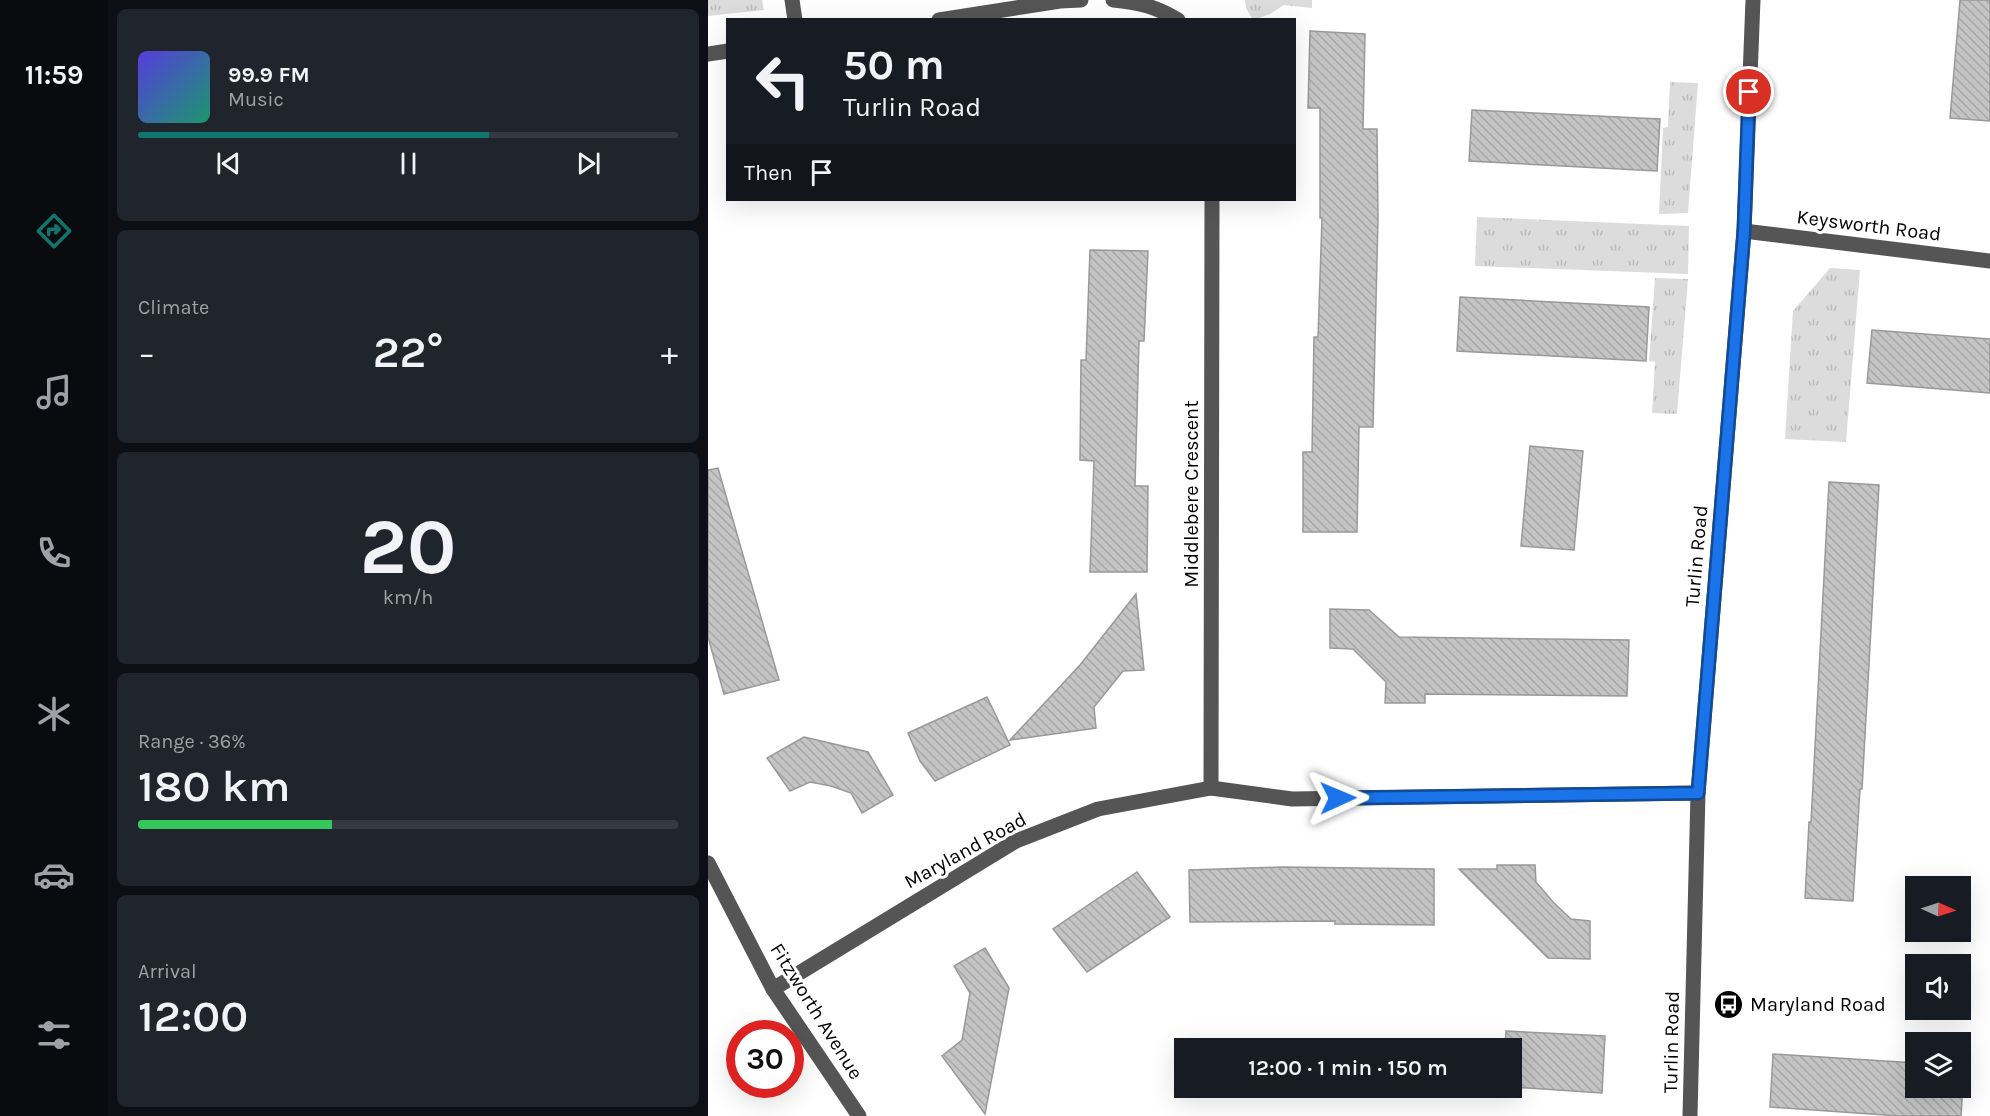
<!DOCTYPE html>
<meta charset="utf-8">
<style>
body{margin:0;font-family:Karla,sans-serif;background:#20242c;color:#f1f3f6;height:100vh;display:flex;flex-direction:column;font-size:22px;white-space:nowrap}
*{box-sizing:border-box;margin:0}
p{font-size:20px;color:#9ea1a6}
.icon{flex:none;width:33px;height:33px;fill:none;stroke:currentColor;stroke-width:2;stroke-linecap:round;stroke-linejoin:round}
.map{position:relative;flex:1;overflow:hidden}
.details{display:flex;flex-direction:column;gap:9px;padding:9px;background:#0d0f14;width:600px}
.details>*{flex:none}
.hud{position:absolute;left:18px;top:18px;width:570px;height:183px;border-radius:0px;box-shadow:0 6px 24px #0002;background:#171b24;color:#f1f3f6;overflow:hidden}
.needle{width:39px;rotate:93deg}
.fabs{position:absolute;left:1197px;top:876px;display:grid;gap:12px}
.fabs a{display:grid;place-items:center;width:66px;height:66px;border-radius:0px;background:#171b24;box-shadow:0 6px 24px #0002;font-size:30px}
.speed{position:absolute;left:18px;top:1020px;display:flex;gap:12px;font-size:30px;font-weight:700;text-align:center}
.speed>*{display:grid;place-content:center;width:78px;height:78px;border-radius:50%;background:#171b24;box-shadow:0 6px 24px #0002;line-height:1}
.speed .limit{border:9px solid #d22;background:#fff;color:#111}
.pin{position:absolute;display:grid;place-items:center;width:51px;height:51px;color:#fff;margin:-26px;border:3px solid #fff;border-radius:50%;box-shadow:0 2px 6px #0007}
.me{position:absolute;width:66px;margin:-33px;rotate:89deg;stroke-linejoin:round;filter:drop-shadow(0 0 4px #0008)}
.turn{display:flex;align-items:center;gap:21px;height:126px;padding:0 18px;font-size:27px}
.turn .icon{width:78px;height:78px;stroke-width:2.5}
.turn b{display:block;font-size:42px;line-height:51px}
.then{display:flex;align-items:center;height:57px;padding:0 18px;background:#0003;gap:12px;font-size:22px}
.big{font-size:45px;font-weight:600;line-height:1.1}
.details .tile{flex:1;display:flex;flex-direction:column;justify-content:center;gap:9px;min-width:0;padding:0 21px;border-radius:9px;background:#20242c}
.details .dial{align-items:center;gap:0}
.dial b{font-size:78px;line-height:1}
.song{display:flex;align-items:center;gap:18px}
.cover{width:72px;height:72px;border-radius:9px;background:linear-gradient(135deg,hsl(250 70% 55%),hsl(160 70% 35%))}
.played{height:6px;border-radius:3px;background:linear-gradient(90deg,#0f766e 65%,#363941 65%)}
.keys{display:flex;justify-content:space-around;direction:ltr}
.heat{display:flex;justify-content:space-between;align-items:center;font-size:33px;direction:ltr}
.charge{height:9px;border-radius:4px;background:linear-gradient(90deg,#34c759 36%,#363941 0)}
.trip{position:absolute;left:466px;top:1038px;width:348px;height:60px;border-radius:0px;background:#171b24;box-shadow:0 6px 24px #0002;font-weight:600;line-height:60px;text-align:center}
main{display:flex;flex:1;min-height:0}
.tabs{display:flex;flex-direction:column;width:108px;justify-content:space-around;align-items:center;background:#090b0e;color:#9ea1a6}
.tabs .icon{width:42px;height:42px}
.tabs .current{color:#0f766e}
.tabs b{font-size:27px;color:#f1f3f6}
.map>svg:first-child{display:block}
.grass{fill:url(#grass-tufts)}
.building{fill:url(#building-back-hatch);stroke:#999;stroke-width:1.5}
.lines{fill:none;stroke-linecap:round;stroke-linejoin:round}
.minor{stroke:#555;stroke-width:15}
.route-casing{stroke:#114b97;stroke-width:15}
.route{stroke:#1a73e8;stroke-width:10}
.labels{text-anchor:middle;stroke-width:6;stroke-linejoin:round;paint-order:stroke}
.street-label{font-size:20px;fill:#000;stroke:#fff}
.poi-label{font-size:20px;fill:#000;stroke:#fff;text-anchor:start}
</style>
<main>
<nav class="tabs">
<b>11:59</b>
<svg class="icon current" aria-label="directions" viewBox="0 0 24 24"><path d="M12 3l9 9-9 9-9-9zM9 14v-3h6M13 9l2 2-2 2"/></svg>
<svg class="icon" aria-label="music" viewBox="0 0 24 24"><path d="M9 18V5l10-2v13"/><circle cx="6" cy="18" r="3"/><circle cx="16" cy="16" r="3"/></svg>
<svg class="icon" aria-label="phone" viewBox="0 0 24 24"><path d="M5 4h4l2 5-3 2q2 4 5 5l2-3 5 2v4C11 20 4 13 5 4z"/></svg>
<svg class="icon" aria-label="climate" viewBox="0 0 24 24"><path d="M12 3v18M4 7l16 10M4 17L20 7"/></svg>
<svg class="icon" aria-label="car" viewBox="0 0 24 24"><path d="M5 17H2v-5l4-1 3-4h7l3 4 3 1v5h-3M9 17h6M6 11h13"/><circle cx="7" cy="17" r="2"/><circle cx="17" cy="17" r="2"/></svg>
<svg class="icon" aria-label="filters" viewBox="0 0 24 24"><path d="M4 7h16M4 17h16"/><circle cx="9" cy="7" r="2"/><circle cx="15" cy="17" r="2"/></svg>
</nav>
<section class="details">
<div class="tile">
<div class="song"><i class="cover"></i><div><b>99.9 FM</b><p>Music</p></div></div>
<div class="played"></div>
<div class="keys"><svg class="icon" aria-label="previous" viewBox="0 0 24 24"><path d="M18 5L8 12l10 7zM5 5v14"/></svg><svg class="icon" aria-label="pause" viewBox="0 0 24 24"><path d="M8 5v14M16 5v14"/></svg><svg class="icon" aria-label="next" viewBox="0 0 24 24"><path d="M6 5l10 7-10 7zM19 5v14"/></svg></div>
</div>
<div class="tile"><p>Climate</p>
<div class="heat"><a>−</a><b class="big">22°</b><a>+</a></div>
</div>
<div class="tile dial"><b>20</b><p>km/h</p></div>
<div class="tile"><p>Range · 36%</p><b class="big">180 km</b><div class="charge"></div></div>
<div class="tile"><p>Arrival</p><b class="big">12:00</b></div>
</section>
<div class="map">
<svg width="1282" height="1116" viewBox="0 0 1282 1116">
<defs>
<pattern id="grass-tufts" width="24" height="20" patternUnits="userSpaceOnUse" patternTransform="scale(1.5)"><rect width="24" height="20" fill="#dcdcdc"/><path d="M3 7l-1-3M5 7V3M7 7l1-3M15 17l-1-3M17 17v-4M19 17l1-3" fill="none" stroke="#bbb"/></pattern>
<pattern id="building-back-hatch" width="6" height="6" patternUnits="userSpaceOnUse" patternTransform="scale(1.5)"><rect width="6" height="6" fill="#c4c4c4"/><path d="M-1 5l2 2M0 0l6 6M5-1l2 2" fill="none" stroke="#a7a7a7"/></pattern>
</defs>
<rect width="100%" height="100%" fill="#fff"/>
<g class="grass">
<path d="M0,0H54L56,10L0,16Z"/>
<path d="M537,0H604V8L576,5L562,14L545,20L538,8Z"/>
<path d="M962,82L990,83L980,213L951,214L955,128L960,127Z"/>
<path d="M769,217L981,226L980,274L767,266Z"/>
<path d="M1122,268L1152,270L1138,442L1077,439L1085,311Z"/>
<path d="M947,278L980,279L969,414L944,413L947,362L941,361Z"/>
</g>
<g class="building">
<path d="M1252,0H1282V121L1242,118Z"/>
<path d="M602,31L657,34L655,129H669L670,218L665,427H651L649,532H595V452H604L606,337H610L614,218H612V108H600Z"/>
<path d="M764,110L952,119L949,171L761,161Z"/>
<path d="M382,250L440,251L436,341H431L427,486H440L439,572H382L386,461L372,460L373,360H378Z"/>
<path d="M752,297L941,307L938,361L749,351Z"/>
<path d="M1164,330L1282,339V393L1159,383Z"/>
<path d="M822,446L875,451L866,550L813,546Z"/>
<path d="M10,468L71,680L16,694L0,637V470Z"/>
<path d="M1121,482L1171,485L1154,789H1152L1145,901L1097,898L1101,822H1103Z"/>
<path d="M428,594L436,670L415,671L386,707L388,728L302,740L372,665Z"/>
<path d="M622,609L661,610L691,637L921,640L919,696L717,694V703H677L678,682L645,649L622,648Z"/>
<path d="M279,697L302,745L227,781L212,761L200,733Z"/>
<path d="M96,737L160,752L185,795L154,813L143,793L123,786L102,782L82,791L59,758Z"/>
<path d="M789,865H827L828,882L846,903L863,919L882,921V959L840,958L751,869H789Z"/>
<path d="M574,867L726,869V925L627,924V921L482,922L481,870Z"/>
<path d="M429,872L462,917L379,972L345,929Z"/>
<path d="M277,948L301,988L277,1114L234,1056L254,1040L262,993L246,966Z"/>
<path d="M798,1031L897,1036L894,1093L804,1087V1048H797Z"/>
<path d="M1065,1054L1208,1063V1088H1252V1066H1256L1253,1116H1191L1062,1107Z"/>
</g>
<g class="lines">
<g class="minor">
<path d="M84,0L87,20"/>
<path d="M405,0C430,2 449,7 470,20"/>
<path d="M231,20L352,1L373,0"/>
<path d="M0,54L20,51"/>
<path d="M1036,231L1282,261"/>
<path d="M503,788L504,200"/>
<path d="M0,863L65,989L151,1116"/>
<path d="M65,989L308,841L390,809L503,788L584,799L990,793"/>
<path d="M982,1116L990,793L1036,231L1045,0"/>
</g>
</g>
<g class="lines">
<defs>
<path id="route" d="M630,798L990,793L1036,231L1041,92"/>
</defs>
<use href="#route" class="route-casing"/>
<use href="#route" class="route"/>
</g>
<defs>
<symbol id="bus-disc" viewBox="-11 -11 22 22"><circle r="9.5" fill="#000" stroke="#fff"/><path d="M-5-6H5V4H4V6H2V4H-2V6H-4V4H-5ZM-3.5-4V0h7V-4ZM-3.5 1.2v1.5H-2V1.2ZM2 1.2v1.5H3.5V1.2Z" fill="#fff"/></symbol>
</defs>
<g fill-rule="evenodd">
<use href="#bus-disc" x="1004" y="988" width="33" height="33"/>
</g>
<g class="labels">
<g class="street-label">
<text transform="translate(1161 225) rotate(7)" y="7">Keysworth Road</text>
<text transform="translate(483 494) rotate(-90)" y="7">Middlebere Crescent</text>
<text transform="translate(988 556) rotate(-85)" y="7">Turlin Road</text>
<text transform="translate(257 850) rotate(-29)" y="7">Maryland Road</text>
<text transform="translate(109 1011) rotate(58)" y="7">Fitzworth Avenue</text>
<text transform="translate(963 1042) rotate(-89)" y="7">Turlin Road</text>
</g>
<g class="poi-label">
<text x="1042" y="1011">Maryland Road</text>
</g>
</g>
</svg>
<div class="fabs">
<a><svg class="needle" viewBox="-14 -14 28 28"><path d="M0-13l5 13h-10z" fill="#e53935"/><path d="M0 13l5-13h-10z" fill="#9ea1a6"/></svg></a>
<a><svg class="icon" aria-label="sound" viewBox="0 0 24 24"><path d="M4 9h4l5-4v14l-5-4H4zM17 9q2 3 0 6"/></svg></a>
<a><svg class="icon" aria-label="layers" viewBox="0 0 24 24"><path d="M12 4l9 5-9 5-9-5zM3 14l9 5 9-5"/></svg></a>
</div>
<div class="speed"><div class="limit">30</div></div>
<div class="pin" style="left:1041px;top:92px;background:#d93025"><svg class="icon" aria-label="arrive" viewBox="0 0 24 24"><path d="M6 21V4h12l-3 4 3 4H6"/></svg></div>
<svg class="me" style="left:630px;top:798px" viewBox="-20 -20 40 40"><path d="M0-17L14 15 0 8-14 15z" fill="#1a73e8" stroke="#fff" stroke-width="4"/></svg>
<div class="trip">12:00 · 1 min · 150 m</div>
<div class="hud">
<div class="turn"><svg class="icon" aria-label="left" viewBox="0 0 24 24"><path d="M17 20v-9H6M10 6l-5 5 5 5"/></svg><div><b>50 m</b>Turlin Road</div></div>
<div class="then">Then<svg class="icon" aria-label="arrive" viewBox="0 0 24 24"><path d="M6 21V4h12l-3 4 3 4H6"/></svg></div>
</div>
</div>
</main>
